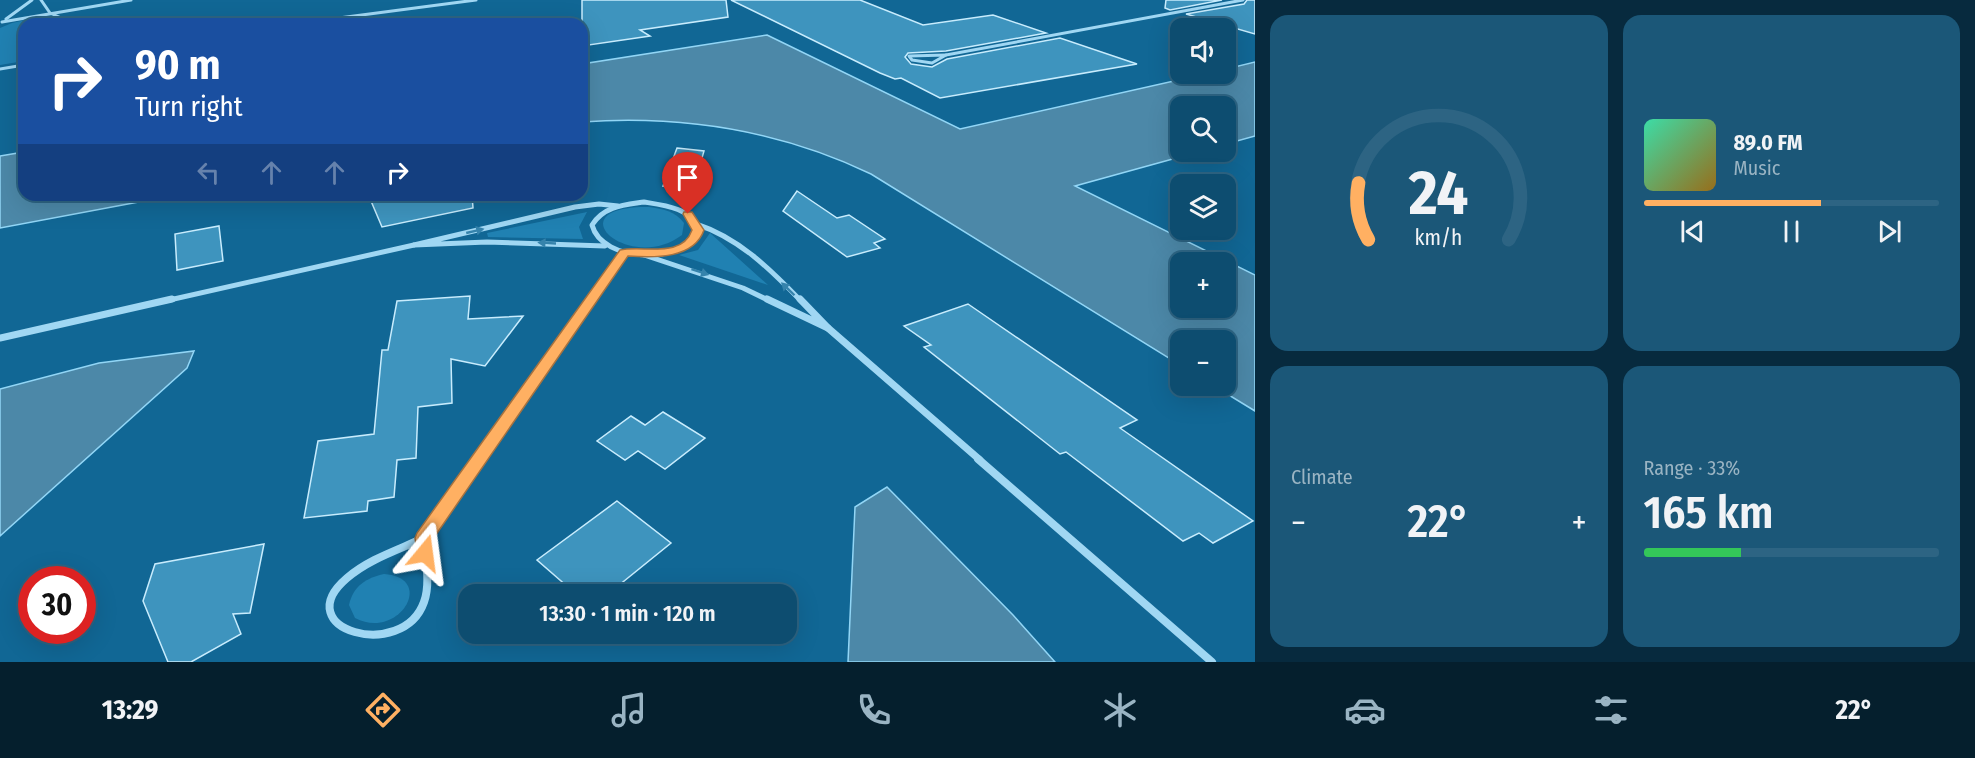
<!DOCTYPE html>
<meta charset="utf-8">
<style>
body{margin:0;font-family:"Fira Sans Condensed",sans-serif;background:#1b5778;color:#f1f3f6;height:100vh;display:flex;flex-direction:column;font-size:22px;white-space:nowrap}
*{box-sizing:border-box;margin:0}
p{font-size:20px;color:#9ab4c3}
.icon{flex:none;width:33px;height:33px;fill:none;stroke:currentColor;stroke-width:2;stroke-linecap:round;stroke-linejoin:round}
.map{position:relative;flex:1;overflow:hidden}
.details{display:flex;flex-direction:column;gap:15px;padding:15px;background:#072a3e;width:720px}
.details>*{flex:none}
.banner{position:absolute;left:18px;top:18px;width:570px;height:183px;border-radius:18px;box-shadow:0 6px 24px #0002,0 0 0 2px #2d6483;background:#1a4fa0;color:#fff;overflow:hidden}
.tools{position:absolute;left:1170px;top:18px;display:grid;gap:12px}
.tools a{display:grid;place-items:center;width:66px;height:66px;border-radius:12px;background:#0d4d70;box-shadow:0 6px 24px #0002,0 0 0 2px #2d6483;font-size:30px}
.speed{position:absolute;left:18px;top:566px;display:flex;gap:12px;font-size:30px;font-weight:700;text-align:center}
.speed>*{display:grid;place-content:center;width:78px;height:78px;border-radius:50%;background:#0d4d70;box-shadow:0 6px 24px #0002,0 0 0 2px #2d6483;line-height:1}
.speed .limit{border:9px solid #d22;background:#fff;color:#111}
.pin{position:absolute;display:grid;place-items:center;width:51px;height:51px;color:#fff;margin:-62px -26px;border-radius:50% 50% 50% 0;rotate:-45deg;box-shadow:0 0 6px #0007}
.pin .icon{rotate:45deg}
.me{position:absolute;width:66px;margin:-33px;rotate:16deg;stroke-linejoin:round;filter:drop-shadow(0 0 4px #0008)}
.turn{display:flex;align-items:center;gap:21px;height:126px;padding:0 18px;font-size:27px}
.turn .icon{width:78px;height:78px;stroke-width:2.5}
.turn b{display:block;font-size:42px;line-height:51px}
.lanes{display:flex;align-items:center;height:57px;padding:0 18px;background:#0003;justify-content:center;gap:30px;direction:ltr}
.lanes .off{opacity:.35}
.big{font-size:45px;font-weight:600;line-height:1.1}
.details .widget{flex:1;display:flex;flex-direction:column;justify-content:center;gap:9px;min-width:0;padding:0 21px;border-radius:18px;background:#1b5778}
.details .dial{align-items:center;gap:0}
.dial svg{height:156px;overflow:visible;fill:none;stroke:#2d6483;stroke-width:7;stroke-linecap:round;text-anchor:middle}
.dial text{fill:#f1f3f6;stroke:none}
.song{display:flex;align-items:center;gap:18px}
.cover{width:72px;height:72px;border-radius:9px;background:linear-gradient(135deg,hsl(160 70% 55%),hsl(40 70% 35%))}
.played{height:6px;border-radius:3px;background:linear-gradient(90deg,#ffb062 60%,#2d6483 60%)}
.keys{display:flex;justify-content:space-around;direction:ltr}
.heat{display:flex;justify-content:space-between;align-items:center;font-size:33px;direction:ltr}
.charge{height:9px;border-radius:4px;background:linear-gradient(90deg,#34c759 33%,#2d6483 0)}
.details .tiles{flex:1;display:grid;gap:15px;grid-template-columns:repeat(2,1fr)}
.trip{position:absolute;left:458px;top:584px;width:339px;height:60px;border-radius:18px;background:#0d4d70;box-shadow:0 6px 24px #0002,0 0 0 2px #2d6483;font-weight:600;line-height:60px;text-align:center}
.tabs{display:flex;height:96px;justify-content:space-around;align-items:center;background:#051f2d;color:#9ab4c3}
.tabs .icon{width:42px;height:42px}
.tabs .selected{color:#ffb062}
.tabs b{font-size:27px;color:#f1f3f6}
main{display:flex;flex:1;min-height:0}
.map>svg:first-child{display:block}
.green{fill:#2081b2}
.water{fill:#4c88a8;stroke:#92d6f6;stroke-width:1.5;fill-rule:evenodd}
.building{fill:#3e94be;stroke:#c8ecfd;stroke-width:1.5}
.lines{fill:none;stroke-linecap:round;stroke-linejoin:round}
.street-far3{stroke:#a0d7f3;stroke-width:3}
.street-far2{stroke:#a0d7f3;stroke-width:5}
.street-far1{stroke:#a0d7f3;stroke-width:7}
.street{stroke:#a0d7f3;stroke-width:8}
.oneway{fill:#3583ac}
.route{fill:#ffb062;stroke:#a67240;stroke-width:1.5}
</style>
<main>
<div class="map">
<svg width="1255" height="662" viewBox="0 0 1255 662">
<rect width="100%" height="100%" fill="#116795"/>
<g class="green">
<path d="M39,17L63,24H24V61L0,65V28L12,23Z"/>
<path d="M649,207C663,209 675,211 684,223L682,235C629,275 553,206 649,207Z"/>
<path d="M587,212L579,227L583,239L488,237L487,233Z"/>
<path d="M710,233L768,285L679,255L698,250Z"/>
<path d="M384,574C437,578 398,641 355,618L349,605C353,586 366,578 384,574Z"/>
</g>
<g class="water">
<path d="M767,35L960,129L1205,74H1226V69L1255,62V136L1226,144V106H1180V152H1198L1075,186L1255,275V411L1214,386H1226V340H1180V365L871,174C781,131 682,115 582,122V64ZM1180,262H1226V308H1180Z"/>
<path d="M24,152V195H176L0,228V156Z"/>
<path d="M194,351L187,368L0,536V389L99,363Z"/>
<path d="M887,487L1013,615L1055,662H848L855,507Z"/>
</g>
<g class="building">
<path d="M582,0H726L728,17L640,30L650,36L582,46Z"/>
<path d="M731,0H860L923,25L993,15L1046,33L946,51L908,53L905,57L911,64L932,67L947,59L1060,38L1137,64L940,98L901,78L895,79L880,73Z"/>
<path d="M1166,0H1222L1170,10L1165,8Z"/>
<path d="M1247,0H1255V34L1186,14L1244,4Z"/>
<path d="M677,148L704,151L693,189L663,186Z"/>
<path d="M797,191L837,218L849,215L885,239L874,243L880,248L847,257L783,211Z"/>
<path d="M402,195H472L473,208L382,227L371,201Z"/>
<path d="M219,226L223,261L177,270L175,234Z"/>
<path d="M470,296L468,319L523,316L485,366L451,359L452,403L418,407L416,458L397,460L394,497L368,501L367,511L304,518L318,441L374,434L382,350H388L397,301Z"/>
<path d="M968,304L1137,420L1120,428L1253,521L1213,543L1199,533L1183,541L1066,452L1060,454L924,347L931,345L904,326Z"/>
<path d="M663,412L705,438L665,469L638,451L625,460L597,441L631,416L645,425Z"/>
<path d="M617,501L671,543L608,594H576L537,560Z"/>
<path d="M264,544L250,613L233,614L241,634L191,662H168L143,601L155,564Z"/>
</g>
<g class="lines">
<g class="street-far3">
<path d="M41,0L50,13L75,24"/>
<path d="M6,19L32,0"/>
<path d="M2,22L131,0"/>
<path d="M293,24L476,0"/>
<path d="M946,55L932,63L912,60L909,56Z"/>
<path d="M946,55L1243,0"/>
<path d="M0,69L24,65"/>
</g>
<g class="street-far2">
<path d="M644,202C663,205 692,208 698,229C685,266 602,263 592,225C604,206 624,205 644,202Z"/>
<path d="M696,224C739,238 770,269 801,301"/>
<path d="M605,246L487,242L414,245L575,207L599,204L618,206"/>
<path d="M644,255L743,288L770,301"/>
<path d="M165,301L414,245"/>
<path d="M591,301L625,253"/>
</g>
<g class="street-far1">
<path d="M767,299L828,328L800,299"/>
<path d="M828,328L980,460"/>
<path d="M0,338L172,299"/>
<path d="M479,460L592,299"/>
</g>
<g class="street">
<path d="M978,459L1212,662"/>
<path d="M424,538L480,459"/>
<path d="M424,538C425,558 431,583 424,602C403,662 286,630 347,578C369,559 398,550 424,538Z"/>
</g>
</g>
<defs><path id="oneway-solid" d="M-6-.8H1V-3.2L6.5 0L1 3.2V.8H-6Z" transform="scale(1.5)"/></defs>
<g class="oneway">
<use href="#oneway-solid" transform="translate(475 231) rotate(-13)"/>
<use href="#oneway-solid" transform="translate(547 243) rotate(-177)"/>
<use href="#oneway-solid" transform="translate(700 272) rotate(18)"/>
<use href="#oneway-solid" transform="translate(788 289) rotate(-136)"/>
</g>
<path class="route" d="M684,212H692L704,230C694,259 654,258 628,256L433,539L434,553L431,558L425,561L418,558L415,538L417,533L620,250C643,245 682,259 692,230L683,214Z"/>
</svg>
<div class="tools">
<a><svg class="icon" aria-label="sound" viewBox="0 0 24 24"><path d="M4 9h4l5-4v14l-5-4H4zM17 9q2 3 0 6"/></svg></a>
<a><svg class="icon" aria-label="search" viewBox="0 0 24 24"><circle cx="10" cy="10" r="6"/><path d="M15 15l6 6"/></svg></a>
<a><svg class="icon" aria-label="layers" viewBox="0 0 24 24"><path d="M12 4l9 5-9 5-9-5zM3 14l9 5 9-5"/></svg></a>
<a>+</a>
<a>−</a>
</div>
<div class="speed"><div class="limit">30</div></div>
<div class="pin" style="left:688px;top:214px;background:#d93025"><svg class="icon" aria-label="arrive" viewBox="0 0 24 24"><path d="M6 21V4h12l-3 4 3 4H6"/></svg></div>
<svg class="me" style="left:425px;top:553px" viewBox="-20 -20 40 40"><path d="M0-17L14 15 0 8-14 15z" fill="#ffb062" stroke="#fff" stroke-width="4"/></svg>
<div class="trip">13:30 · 1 min · 120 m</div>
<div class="banner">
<div class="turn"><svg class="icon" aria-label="right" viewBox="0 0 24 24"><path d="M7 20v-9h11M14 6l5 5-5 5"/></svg><div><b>90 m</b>Turn right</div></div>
<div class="lanes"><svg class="icon off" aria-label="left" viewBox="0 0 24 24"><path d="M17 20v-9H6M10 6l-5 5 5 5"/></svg><svg class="icon off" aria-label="ahead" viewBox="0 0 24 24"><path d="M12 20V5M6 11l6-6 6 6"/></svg><svg class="icon off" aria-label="ahead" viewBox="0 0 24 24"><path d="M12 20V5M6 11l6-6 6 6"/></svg><svg class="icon" aria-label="right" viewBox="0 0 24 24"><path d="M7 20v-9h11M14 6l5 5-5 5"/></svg></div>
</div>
</div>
<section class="details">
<div class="tiles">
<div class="widget dial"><svg viewBox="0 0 100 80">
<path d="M14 69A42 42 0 1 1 86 69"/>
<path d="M14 69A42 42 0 0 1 9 40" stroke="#ffb062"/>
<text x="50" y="56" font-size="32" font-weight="700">24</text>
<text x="50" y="72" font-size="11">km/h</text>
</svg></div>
<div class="widget">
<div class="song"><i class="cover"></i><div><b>89.0 FM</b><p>Music</p></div></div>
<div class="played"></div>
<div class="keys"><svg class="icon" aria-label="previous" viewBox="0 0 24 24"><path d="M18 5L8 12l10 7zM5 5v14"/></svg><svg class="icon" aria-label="pause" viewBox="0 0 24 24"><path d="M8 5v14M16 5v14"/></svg><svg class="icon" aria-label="next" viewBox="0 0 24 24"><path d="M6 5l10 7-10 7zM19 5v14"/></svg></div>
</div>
<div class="widget"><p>Climate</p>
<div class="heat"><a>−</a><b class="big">22°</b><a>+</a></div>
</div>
<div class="widget"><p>Range · 33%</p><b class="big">165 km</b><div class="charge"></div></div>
</div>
</section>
</main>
<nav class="tabs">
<b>13:29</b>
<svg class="icon selected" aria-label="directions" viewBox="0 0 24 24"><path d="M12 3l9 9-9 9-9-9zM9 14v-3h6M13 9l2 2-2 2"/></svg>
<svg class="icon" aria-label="music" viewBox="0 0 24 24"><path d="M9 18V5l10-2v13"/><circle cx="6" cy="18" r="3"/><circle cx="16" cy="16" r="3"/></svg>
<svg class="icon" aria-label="phone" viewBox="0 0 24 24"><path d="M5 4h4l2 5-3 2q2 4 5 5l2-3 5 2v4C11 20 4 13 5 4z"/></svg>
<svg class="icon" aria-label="climate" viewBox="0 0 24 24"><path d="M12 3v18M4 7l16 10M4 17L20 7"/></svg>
<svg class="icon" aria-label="car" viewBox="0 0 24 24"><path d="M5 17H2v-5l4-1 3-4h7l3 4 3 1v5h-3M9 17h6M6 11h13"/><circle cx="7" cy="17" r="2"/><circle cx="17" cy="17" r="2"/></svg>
<svg class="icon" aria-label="filters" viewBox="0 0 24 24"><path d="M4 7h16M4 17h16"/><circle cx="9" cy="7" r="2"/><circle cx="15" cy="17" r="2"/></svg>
<b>22°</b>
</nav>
